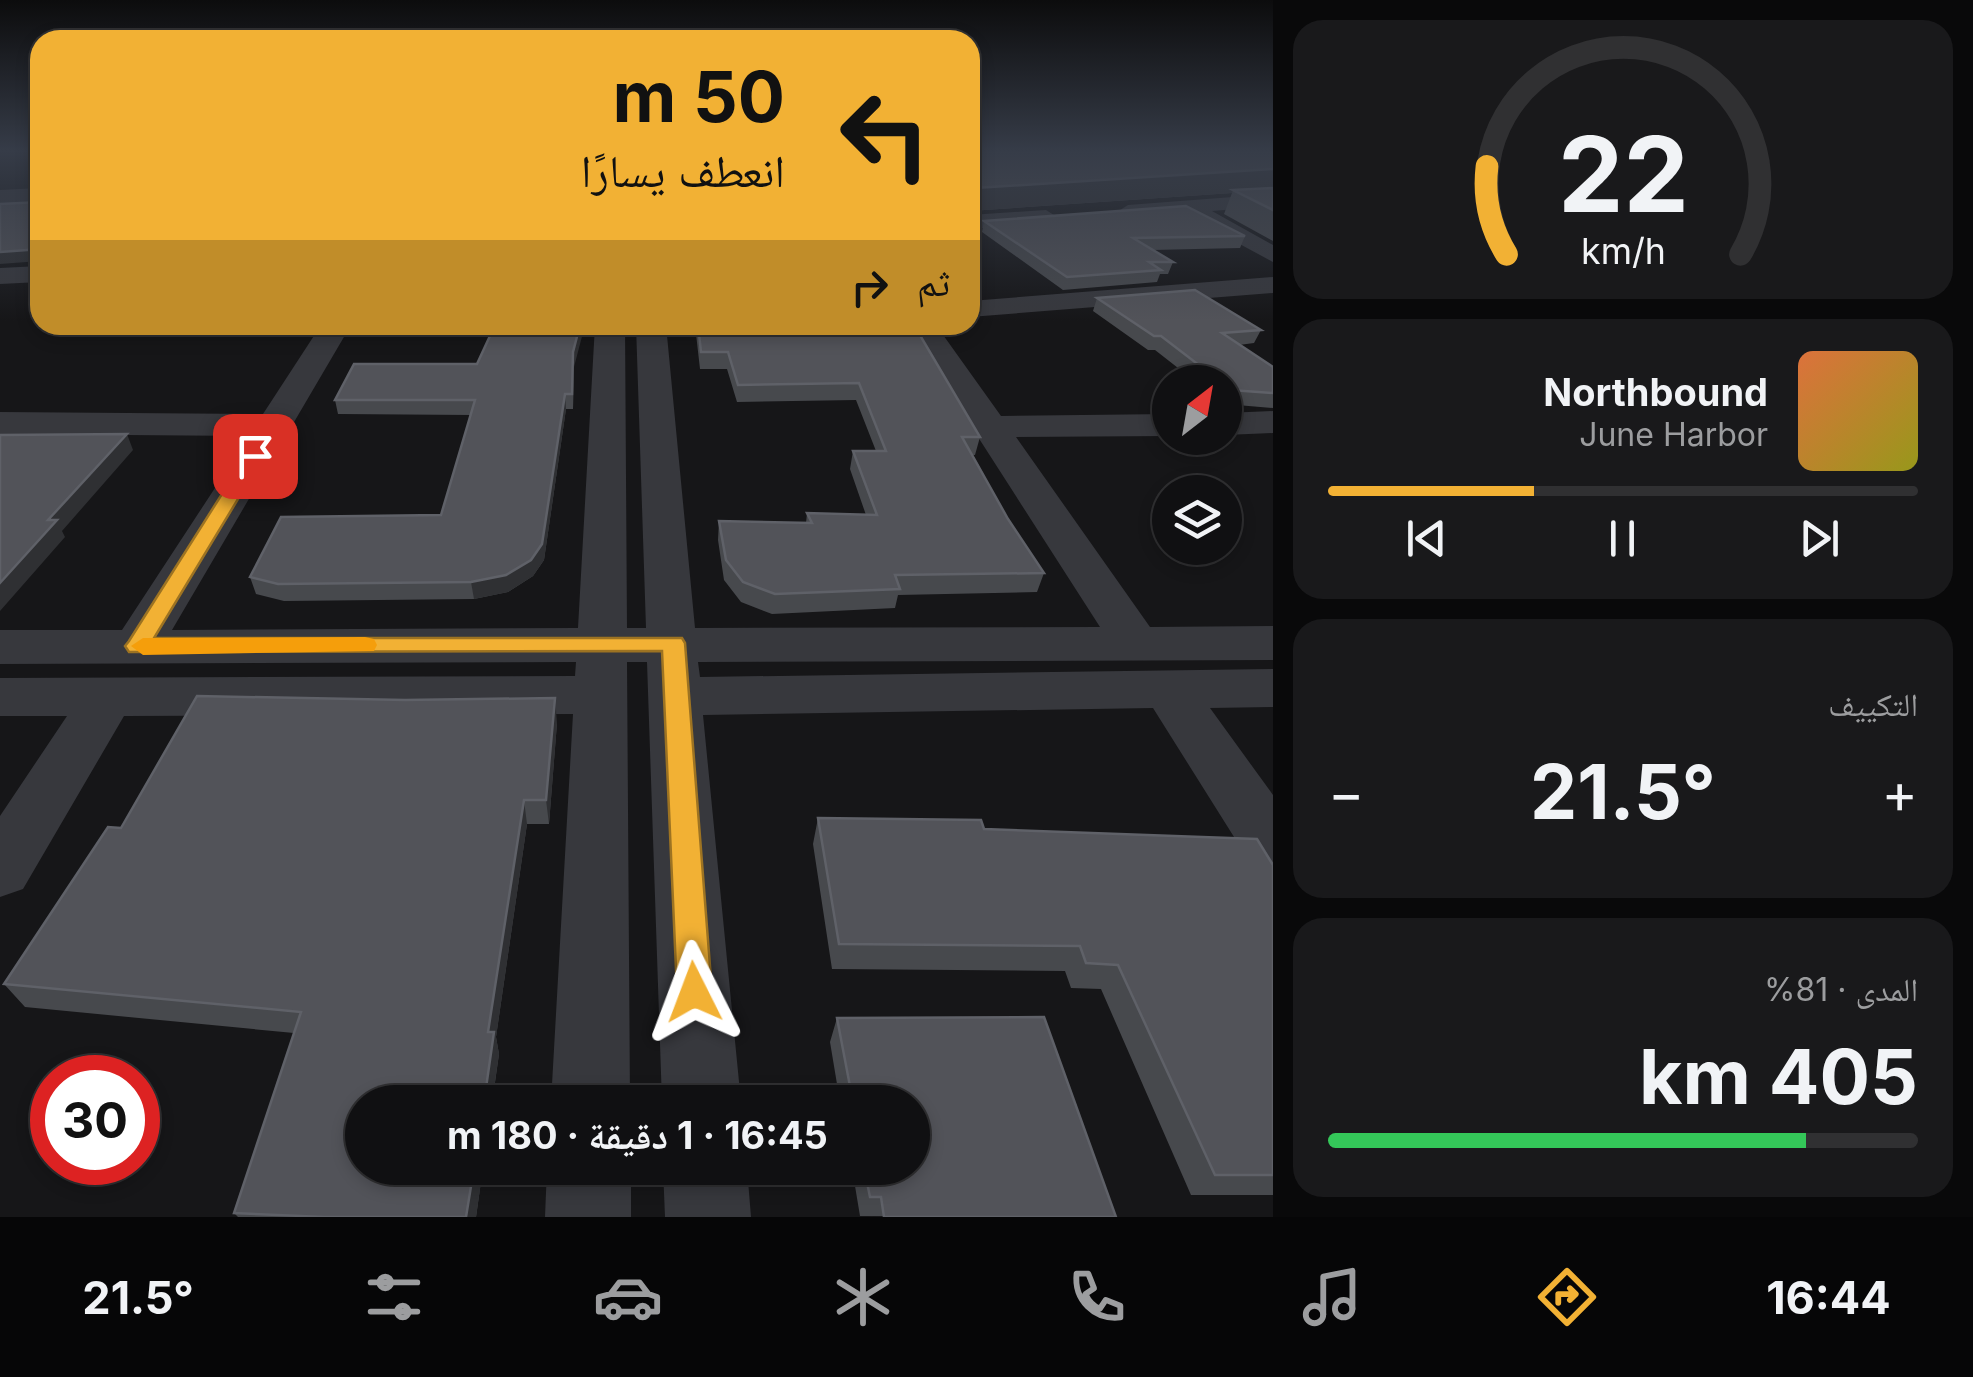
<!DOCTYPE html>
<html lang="ar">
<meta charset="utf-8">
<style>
body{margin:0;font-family:Inter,"Noto Naskh Arabic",sans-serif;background:#19191b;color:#f1f3f6;direction:rtl;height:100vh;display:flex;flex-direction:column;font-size:38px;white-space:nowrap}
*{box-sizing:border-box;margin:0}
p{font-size:32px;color:#9c9d9f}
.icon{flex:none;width:55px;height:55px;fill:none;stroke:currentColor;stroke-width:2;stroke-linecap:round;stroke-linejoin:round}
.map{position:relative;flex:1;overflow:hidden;direction:ltr}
.side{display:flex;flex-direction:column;gap:20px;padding:20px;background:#09090a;width:700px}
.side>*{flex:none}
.banner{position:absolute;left:30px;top:30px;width:950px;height:305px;border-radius:30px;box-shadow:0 5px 15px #0003,0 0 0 2px #303032;direction:rtl;background:#f2b134;color:#111;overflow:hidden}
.needle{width:65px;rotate:31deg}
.controls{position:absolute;left:1152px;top:365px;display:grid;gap:20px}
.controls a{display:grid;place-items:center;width:90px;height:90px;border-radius:50%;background:#101012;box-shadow:0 5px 15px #0003,0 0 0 2px #303032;font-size:50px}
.speed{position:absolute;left:30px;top:1055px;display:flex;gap:20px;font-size:50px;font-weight:700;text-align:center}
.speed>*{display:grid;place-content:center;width:130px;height:130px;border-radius:50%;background:#101012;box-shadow:0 5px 15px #0003,0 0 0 2px #303032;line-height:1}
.speed .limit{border:15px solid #d22;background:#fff;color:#111}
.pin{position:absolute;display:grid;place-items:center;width:85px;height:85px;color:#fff;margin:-42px;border-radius:20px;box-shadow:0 5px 15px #0006}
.me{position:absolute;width:110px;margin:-55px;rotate:357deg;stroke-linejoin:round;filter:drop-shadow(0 0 8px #0008)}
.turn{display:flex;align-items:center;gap:35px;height:210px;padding:0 30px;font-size:45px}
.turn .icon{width:130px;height:130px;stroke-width:2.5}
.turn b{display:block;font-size:70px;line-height:85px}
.then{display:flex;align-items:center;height:95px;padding:0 30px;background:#0003;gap:20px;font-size:38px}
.big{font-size:75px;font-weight:700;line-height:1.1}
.side .card{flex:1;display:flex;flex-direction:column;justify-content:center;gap:15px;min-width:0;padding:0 35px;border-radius:30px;background:#19191b}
.side .dial{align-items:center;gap:0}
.dial svg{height:260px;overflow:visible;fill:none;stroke:#303032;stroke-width:7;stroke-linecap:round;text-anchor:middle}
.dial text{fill:#f1f3f6;stroke:none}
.song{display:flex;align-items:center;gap:30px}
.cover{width:120px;height:120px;border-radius:15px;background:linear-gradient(135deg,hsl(20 70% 55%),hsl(60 70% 35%))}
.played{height:10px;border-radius:5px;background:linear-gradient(90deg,#f2b134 35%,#303032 35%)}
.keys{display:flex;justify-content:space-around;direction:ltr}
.heat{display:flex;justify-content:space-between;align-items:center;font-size:55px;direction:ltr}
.charge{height:15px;border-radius:8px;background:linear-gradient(90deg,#34c759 81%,#303032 0)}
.trip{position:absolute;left:345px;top:1085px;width:585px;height:100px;border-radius:50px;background:#101012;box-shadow:0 5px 15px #0003,0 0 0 2px #303032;font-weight:700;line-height:100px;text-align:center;direction:rtl}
.menu{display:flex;height:160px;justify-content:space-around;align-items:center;background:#060607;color:#9c9d9f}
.menu .icon{width:70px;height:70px}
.menu .current{color:#f2b134}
.menu b{font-size:45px;color:#f1f3f6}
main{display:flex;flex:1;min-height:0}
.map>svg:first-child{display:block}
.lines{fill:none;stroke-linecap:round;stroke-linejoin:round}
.minor{fill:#37383d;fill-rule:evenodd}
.tertiary{fill:#37383d;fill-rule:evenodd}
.wall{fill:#47494d}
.shaded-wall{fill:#2f3033}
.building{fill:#525359;stroke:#5f6168;stroke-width:2.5}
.route{fill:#f2b134;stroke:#9d7322;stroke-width:2.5}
.slow{fill:#f59e0b}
</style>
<main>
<section class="side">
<div class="card dial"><svg viewBox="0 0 100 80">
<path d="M14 69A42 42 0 1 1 86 69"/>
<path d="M14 69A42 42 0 0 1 8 42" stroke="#f2b134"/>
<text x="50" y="56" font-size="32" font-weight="700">22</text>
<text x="50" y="72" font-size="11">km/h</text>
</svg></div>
<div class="card">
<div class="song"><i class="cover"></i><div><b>Northbound</b><p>June Harbor</p></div></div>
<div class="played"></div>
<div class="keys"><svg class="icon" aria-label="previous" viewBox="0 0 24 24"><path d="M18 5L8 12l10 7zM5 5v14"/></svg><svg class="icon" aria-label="pause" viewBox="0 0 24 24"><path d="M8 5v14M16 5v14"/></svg><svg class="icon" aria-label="next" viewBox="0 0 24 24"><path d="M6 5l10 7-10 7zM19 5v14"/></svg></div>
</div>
<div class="card"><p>التكييف</p>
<div class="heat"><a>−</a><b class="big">21.5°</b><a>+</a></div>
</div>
<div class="card"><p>المدى · 81%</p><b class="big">405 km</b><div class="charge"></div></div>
</section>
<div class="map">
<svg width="1273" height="1217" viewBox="0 0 1273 1217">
<rect width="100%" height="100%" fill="#161618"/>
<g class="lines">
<g class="minor">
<path d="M1273,194V206L1212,211L1273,245V262L1184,214L1128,219L1117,212L1128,205Z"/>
<path d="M1046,210L1057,217L1054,222L970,229V215Z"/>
<path d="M40,266V282L0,284V268Z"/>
<path d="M1273,277V293L970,317V301Z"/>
<path d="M321,325H351L172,630L578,628L595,325H625L627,628H646L636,325H666L695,628L1100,627L906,325H936L1001,416L1170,414V436L1016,437L1150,627L1273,626V660L698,662L700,677L1273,669V707L1210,708L1273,795V872L1251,864L1153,708L703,715L741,1102H662L647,662H627L630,1102H551L573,714L124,716L23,889L0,897V816L67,716H0V678L575,676L576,662L0,664V630H122L249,436L0,434V412L263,414Z"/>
<path d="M1273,411V433L1225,435V413Z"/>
<path d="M547,1168H631V1217H545Z"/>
<path d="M663,1168H747L751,1217H665Z"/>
</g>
<path class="tertiary" d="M40,188V202L0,204V190Z"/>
</g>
<g class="wall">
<path d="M970,151H1273V241L1224,214L1232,193L970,211Z"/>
<path d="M984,221L1245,236L1240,248L1152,250L1173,262L1168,274H1160L1157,282L1063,290L982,232Z"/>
<path d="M1097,298L1261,330L1254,343L1239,345L1273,367V408L1225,404V382H1196L1155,350H1148L1093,311Z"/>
<path d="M695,325H914L980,437L975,455H973L1008,519L1044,573L1037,592L898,595L895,608L772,614L741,602L724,580L718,540L719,521L806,523L807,513L866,515L850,469L853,451H876L856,400L737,402L727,369H700Z"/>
<path d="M574,367L573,409H566L544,560L533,576L508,592L474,599L284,601L256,594L250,577L441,515L471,415L338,414L335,400Z"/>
<path d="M557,723L549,824H527L496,1037L499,1054L476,1217H238L234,1213L294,1033L25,1007L4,984L121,828Z"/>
<path d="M818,818L984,829L1273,865V1195H1191L1101,989L1071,988L1065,971L832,969L813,844Z"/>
<path d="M837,1018L1116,1217L860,1216L852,1168H912V1102H840L830,1042Z"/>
</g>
<g class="shaded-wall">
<path d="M1273,169V190H1233L1232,193L970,211V205L975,188Z"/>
<path d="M40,249V261L0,264V252Z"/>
<path d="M580,325H585L574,367L573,409V352Z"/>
<path d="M565,394L566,409L544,560L533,576L508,592L474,599L471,582Z"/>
<path d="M127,434L133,450L62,531L65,537L0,611V583L48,520Z"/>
<path d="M555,698L557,723L549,824L546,800Z"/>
<path d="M524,800L527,824L496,1037L499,1054L492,1102H484L488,1032Z"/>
<path d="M474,1168H483L476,1217H466Z"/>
</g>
<g class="building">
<path d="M970,151H1273V169L975,188L972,198L970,197Z"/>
<path d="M1273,188V210L1233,190Z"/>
<path d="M40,202V249L0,252V204Z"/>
<path d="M1186,206L1245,236L1133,238L1173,262H1149L1161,270L1067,277L984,221Z"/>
<path d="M1195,290L1261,330L1222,333L1273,367V393L1231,390L1225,385V382H1221L1161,336H1154L1097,298Z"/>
<path d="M495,325H580L573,352L572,394H565L542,544L531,560L506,575L471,582L278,584L250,577L281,517L441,515L475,400H335L354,364H477Z"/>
<path d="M698,325H914L980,437H962L1008,519L1044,573L895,575L900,589L775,594L743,582L726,560L719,521L812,523L807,513L877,515L853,451H886L859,383L738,385L728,352H701Z"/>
<path d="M127,434L48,520H57L0,583V435Z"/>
<path d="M197,696L405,700L555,698L546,800H524L488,1032H494L484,1102H362V1168H474L466,1217H324L234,1213L301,1012L4,984L108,827L121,828Z"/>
<path d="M818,818L981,820L984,829L1257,839L1273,865V1175H1215L1118,965L1086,963L1080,946L839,944Z"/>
<path d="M1044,1017L1116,1217H884L881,1197H870L864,1168H912V1102H853L837,1018Z"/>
</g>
<linearGradient id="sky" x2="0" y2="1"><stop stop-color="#0c0c0d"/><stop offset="0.47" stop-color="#363c48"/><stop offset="1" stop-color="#363c48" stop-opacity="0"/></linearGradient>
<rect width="1273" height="321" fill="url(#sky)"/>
<path class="route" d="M255,451L264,456L154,638H682L685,643L712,992L707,1004L694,1009L682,1004L677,992L662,651L129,652L125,646L129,641L246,456Z"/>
<path class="slow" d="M365,637L374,639L377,645L374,651L143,655L131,646L143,638Z"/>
</svg>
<div class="controls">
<a><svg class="needle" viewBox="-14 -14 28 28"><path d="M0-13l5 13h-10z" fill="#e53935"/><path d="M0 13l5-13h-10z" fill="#9c9d9f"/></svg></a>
<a><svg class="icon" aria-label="layers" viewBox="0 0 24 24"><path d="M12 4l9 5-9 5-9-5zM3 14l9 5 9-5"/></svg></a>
</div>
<div class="speed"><div class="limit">30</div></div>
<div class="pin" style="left:255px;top:456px;background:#d93025"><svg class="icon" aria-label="arrive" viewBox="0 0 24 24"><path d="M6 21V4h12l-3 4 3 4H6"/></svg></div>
<svg class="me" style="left:694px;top:992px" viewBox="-20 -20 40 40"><path d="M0-17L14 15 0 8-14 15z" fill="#f2b134" stroke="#fff" stroke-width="4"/></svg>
<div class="trip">16:45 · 1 دقيقة · 180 m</div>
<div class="banner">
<div class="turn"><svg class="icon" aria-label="left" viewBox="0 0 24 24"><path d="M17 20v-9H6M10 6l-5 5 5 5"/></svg><div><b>50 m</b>انعطف يسارًا</div></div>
<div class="then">ثم<svg class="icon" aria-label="right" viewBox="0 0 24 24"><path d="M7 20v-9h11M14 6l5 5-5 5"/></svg></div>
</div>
</div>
</main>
<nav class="menu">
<b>16:44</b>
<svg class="icon current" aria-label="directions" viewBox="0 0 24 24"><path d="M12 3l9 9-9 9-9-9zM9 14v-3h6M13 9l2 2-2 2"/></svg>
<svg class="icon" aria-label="music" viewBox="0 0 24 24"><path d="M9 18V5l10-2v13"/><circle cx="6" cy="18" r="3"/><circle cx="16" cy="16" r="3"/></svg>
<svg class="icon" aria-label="phone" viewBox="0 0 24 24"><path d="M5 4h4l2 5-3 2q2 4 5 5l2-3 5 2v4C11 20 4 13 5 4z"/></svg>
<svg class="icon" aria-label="climate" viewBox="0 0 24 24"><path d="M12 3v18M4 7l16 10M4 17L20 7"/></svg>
<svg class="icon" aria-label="car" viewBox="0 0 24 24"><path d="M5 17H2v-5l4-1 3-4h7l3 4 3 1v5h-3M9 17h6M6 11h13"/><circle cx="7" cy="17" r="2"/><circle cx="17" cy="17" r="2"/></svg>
<svg class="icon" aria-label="filters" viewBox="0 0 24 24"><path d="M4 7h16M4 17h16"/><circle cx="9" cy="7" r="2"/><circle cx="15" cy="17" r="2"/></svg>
<b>21.5°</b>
</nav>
